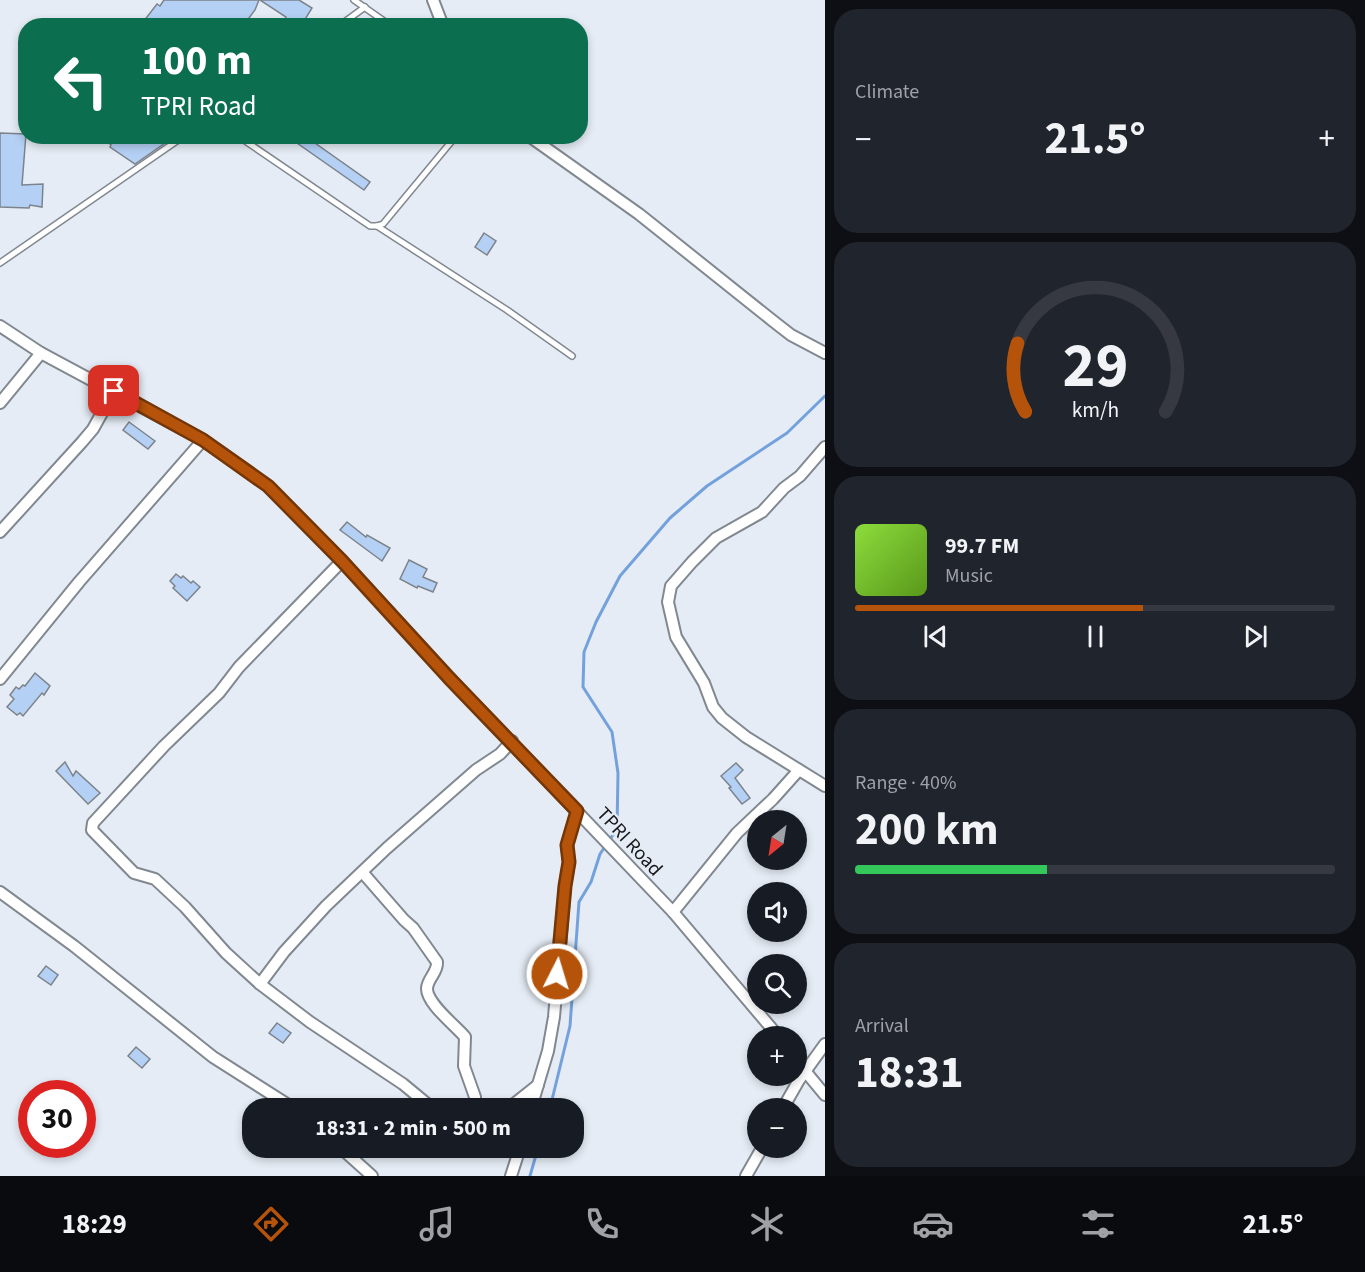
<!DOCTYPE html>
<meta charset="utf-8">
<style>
body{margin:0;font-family:"Source Sans 3",sans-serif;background:#20242c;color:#f1f3f6;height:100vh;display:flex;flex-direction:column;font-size:22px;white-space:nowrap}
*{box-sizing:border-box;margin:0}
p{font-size:20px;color:#9ea1a6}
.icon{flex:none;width:33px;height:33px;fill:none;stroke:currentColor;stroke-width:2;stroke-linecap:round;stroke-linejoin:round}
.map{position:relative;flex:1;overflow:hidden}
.side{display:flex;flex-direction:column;gap:9px;padding:9px;background:#0d0f14;width:540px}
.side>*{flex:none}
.top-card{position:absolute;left:18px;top:18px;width:570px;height:126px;border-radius:24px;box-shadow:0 3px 9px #0003;background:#0b6e4f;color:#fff;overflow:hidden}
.needle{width:39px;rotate:210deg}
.controls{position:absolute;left:747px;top:810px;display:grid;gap:12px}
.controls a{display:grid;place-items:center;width:60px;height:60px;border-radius:50%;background:#171b24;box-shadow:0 3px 9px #0003;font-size:30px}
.speed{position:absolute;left:18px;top:1080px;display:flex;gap:12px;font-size:30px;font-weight:700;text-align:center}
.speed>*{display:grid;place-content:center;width:78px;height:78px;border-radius:50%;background:#171b24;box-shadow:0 3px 9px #0003;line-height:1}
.speed .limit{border:9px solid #d22;background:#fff;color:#111}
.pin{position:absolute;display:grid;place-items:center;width:51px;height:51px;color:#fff;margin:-26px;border-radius:12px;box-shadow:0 3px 9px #0006}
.me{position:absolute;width:66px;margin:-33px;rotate:5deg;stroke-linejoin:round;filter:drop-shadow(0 0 4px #0008)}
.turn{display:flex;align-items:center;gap:21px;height:126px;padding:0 24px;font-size:27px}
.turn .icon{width:78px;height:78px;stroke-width:2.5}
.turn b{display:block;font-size:42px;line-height:51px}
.big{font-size:45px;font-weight:700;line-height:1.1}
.side .card{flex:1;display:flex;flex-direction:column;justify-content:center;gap:9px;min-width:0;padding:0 21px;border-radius:24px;background:#20242c}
.side .dial{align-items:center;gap:0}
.dial svg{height:156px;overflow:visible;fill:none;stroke:#363941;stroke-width:7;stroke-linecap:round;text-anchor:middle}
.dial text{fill:#f1f3f6;stroke:none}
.song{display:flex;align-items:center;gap:18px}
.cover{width:72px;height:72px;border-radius:9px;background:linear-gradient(135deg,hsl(90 70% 55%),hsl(90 70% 35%))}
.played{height:6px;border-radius:3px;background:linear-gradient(90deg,#b45309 60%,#363941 60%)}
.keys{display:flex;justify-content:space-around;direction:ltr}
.heat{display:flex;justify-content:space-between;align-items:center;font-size:33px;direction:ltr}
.charge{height:9px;border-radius:4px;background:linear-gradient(90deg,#34c759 40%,#363941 0)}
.trip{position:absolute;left:242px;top:1098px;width:342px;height:60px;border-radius:24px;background:#171b24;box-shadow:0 3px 9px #0003;font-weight:700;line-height:60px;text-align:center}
.dock{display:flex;height:96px;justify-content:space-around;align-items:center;background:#090b0e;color:#9ea1a6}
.dock .icon{width:42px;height:42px}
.dock .current{color:#b45309}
.dock b{font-size:27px;color:#f1f3f6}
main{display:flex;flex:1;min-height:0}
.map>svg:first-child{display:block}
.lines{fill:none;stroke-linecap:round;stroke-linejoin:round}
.stream{stroke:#73a1dc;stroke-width:3}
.building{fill:#b4d1f5;stroke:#7d838b;stroke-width:1.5}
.service-casing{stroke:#828890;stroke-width:8}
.minor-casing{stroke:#828890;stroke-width:14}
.service{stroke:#fff;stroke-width:5}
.minor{stroke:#fff;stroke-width:10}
.route-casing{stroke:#753606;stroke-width:15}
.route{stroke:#b45309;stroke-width:10}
.labels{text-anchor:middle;stroke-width:4.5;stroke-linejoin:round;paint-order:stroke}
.street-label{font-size:20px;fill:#15171a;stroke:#e5ecf5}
</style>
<main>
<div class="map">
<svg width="825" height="1176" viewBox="0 0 825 1176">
<rect width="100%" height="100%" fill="#e5ecf5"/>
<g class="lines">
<g class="stream">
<path d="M550,1108L570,1026L579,902L591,882L600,854L617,829L618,773L612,732L583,687L584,652L596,622L620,576L670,518L707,486L787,433L825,396"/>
<path d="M530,1176L538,1148"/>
</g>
</g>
<g class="building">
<path d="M164,0H259L255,10L243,26H140L157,4L160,6Z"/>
<path d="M260,0H299L312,8L301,26H281L286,17Z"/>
<path d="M0,133L26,134L22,185L43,184L42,207L30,205L29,208L0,207Z"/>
<path d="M102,136H175L135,164L110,147L111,145Z"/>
<path d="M287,136H305L370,182L364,190Z"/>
<path d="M484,233L496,241L487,255L475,247Z"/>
<path d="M129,422L155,441L148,449L123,430Z"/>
<path d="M347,522L366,537L367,535L390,548L382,561L340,530Z"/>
<path d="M409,560L427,569L423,577L437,583L433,592L418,586L417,588L400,579Z"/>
<path d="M176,574L181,578L183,576L191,583L193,581L200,587L187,601L173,588L175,586L170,581Z"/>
<path d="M35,673L50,686L44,695L42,693L23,716L20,713L17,715L7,707L14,699L10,695L16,687L19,689L23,685L25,686Z"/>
<path d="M65,762L73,776L76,771L100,793L88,804L56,771Z"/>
<path d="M736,763L743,770L735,778L750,798L742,804L729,788L731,787L721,776Z"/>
<path d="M46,966L58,975L51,985L38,976Z"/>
<path d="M277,1023L291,1033L283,1043L269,1033Z"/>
<path d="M136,1047L150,1059L142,1068L128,1056Z"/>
</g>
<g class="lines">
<defs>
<g id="service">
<path d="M354,0L391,26"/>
<path d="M339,26L365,7"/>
<path d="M238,136L370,226H377L383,224L456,136"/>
<path d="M377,226L507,310L572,356"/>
<path d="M0,263L184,136"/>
</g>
<g id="minor">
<path d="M433,0L443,26"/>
<path d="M529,136L639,214L773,321L791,335L825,353"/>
<path d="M0,326L41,353L203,440L268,486L342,561L459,688L673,912L778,1036"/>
<path d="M0,403L41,353"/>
<path d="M825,447L800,476L784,488L762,512L716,538L692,562L671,586L668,602L676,637L704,683L713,707L722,718L746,737L825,786"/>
<path d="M0,532L82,442L93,429L114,391"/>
<path d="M342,561L239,667L219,693L164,746L93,823L92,830L134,873L155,879L185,907L226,953L260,984L310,1022L403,1084L432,1108"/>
<path d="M0,679L79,582L203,440"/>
<path d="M363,873L404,920L413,928L437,962C438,972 428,978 427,988C426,1003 456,1026 465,1037L464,1066L475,1097V1108"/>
<path d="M0,892L74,946L213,1057L293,1108"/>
<path d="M673,912L737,833L773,799L799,770"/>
<path d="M260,984L284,952L326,906L387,848L476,770L500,754L512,741"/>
<path d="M796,1060L825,1095"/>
<path d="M509,1108L538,1085"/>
<path d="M531,1108L548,1051L554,1017L565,886L569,862L567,845L577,811"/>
<path d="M783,1108L799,1080L825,1044"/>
<path d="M341,1148L372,1176"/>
<path d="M511,1176L520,1148"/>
<path d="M746,1176L762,1148"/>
</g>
</defs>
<use href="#service" class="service-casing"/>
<use href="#minor" class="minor-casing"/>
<use href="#service" class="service"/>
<use href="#minor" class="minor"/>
</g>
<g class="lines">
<defs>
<path id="route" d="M114,391L203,440L268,486L342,561L449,678L577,811L567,845L569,862L565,886L557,974"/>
</defs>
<use href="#route" class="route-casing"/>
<use href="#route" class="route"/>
</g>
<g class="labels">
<g class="street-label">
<text transform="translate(630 841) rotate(47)" y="7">TPRI Road</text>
</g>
</g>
</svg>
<div class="controls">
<a><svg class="needle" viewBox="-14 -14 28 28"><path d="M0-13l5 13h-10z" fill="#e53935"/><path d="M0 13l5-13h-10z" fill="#9ea1a6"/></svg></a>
<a><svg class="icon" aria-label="sound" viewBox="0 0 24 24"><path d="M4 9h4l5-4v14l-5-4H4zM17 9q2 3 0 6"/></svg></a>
<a><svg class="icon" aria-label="search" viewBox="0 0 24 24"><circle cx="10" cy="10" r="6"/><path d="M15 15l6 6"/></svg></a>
<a>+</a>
<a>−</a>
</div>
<div class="speed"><div class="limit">30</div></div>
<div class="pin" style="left:114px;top:391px;background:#d93025"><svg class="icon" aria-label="arrive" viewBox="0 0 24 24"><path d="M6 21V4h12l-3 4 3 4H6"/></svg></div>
<svg class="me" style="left:557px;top:974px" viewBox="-20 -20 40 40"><circle r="17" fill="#b45309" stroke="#fff" stroke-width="3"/><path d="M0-11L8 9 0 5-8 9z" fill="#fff"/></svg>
<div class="trip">18:31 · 2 min · 500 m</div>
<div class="top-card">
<div class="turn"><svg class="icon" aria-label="left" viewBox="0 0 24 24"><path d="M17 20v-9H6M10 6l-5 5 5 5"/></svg><div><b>100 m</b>TPRI Road</div></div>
</div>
</div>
<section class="side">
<div class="card"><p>Climate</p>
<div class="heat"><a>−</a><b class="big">21.5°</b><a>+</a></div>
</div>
<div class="card dial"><svg viewBox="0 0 100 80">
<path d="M14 69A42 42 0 1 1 86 69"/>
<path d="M14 69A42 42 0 0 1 10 34" stroke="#b45309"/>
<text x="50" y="56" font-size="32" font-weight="700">29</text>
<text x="50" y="72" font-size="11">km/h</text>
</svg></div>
<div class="card">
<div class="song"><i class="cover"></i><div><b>99.7 FM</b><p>Music</p></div></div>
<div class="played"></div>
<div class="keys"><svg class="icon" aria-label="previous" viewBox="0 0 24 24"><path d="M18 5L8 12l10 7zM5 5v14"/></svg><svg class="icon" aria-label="pause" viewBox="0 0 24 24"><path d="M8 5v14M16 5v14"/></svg><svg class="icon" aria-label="next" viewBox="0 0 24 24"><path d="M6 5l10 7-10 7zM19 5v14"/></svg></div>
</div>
<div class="card"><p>Range · 40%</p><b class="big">200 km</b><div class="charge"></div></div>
<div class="card"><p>Arrival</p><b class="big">18:31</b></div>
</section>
</main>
<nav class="dock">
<b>18:29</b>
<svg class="icon current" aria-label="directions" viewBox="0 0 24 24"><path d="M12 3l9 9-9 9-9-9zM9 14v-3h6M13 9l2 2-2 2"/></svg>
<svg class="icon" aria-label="music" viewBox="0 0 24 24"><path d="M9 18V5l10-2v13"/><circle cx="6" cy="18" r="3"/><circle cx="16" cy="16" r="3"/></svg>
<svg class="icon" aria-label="phone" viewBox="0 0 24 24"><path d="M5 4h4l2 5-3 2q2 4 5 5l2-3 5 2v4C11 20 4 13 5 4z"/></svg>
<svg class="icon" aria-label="climate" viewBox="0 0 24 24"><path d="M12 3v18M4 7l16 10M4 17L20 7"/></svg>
<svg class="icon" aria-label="car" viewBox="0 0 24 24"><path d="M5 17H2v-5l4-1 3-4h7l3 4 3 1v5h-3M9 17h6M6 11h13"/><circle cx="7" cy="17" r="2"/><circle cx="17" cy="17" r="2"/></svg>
<svg class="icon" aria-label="filters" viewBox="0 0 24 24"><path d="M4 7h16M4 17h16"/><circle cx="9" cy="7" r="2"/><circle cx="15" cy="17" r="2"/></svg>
<b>21.5°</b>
</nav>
